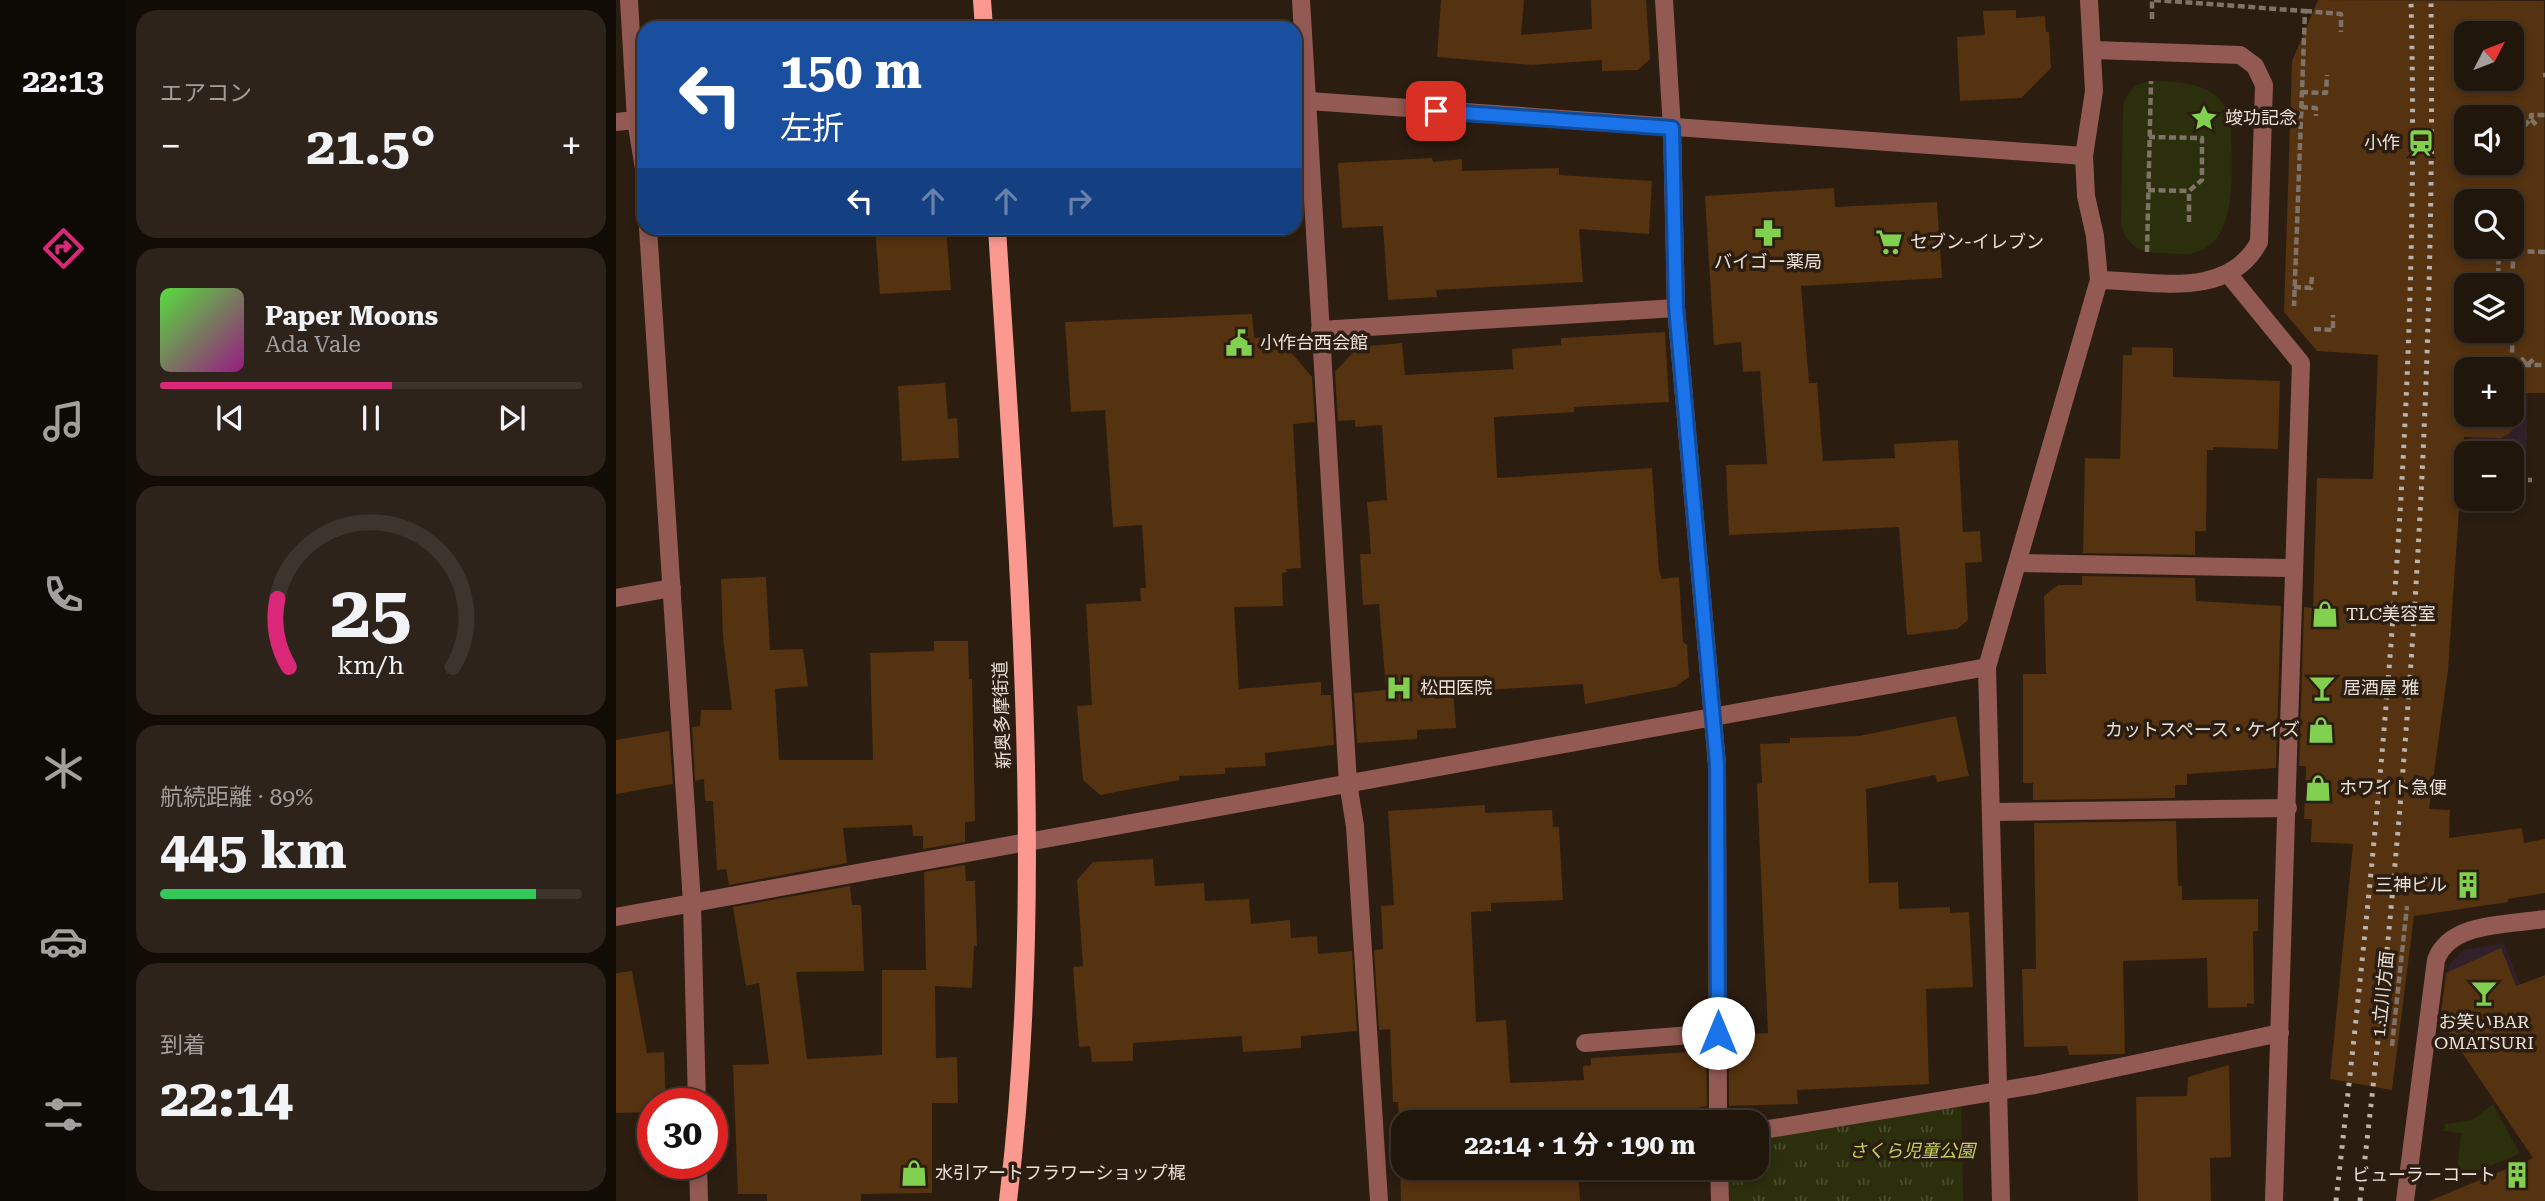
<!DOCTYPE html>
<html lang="ja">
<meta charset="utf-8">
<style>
body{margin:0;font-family:"Roboto Serif","Noto Sans JP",serif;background:#2d231a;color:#f1f3f6;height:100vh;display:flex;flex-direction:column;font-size:26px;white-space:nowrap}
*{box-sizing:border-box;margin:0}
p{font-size:23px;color:#a29f9d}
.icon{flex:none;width:38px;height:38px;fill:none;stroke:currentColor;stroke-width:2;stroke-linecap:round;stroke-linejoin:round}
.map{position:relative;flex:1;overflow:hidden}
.sheet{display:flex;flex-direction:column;gap:10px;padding:10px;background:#120c07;width:490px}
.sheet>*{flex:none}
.hud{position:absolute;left:21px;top:21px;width:665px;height:214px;border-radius:21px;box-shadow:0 4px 10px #0003,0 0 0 2px #3d352d;background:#1a4fa0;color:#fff;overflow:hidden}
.needle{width:46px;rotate:48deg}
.tools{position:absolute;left:1838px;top:21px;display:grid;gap:14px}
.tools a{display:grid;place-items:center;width:70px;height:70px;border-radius:14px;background:#20160c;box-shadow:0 4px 10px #0003,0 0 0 2px #3d352d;font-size:35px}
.speed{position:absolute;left:21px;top:1088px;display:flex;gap:14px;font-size:35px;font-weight:700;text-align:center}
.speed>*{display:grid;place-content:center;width:91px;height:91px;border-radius:50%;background:#20160c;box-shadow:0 4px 10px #0003,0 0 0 2px #3d352d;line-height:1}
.speed .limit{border:10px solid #d22;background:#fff;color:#111}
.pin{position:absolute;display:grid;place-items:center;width:60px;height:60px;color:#fff;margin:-30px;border-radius:14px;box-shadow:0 4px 10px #0006}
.me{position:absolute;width:77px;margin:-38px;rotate:0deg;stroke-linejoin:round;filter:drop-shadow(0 0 5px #0008)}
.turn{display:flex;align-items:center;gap:24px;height:147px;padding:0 28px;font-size:32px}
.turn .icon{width:91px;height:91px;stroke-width:2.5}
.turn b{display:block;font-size:49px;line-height:60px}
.lanes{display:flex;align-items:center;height:66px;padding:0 28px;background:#0003;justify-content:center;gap:35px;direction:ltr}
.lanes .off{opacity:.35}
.big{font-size:52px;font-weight:700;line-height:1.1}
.sheet .card{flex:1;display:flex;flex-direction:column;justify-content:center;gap:10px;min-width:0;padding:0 24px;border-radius:21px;background:#2d231a}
.sheet .dial{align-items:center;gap:0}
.dial svg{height:182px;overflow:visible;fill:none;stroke:#3d352d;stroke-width:7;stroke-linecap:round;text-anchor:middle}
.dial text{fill:#f1f3f6;stroke:none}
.song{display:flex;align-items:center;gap:21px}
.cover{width:84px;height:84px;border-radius:10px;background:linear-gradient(135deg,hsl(110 70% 55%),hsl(310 70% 35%))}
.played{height:7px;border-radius:4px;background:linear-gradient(90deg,#db2777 55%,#3d352d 55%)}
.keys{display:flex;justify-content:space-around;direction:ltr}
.heat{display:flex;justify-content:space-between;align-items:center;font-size:38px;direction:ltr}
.charge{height:10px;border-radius:5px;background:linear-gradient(90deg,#34c759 89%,#3d352d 0)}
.trip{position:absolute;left:775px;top:1110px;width:378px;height:70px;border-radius:21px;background:#20160c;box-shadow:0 4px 10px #0003,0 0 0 2px #3d352d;font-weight:700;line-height:70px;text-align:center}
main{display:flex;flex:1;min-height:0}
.tab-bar{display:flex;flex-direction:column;width:126px;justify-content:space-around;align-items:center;background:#0d0905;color:#a29f9d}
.tab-bar .icon{width:49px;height:49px}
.tab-bar .on{color:#db2777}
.tab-bar b{font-size:32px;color:#f1f3f6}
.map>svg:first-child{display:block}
.commercial{fill:#33212a}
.grass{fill:#2b2f0b}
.park{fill:url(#park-tufts)}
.building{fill:#553210;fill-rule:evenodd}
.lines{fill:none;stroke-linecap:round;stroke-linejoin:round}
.path{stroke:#7f7267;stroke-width:4.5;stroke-dasharray:7 3.5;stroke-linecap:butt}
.minor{stroke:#935953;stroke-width:18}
.major{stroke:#fb9990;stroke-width:18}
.rail{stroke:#bdb2a9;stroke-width:5;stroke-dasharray:3.5 7;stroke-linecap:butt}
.route-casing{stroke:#114b97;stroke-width:18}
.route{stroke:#1a73e8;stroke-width:12}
.labels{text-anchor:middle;stroke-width:7;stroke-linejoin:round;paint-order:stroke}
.poi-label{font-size:18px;fill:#ebe1d9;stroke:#2b1d10;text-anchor:start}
.street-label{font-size:18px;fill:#ebe1d9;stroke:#2b1d10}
.park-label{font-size:18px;font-style:italic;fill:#c4d45d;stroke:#2b1d10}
</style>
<main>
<nav class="tab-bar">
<b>22:13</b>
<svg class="icon on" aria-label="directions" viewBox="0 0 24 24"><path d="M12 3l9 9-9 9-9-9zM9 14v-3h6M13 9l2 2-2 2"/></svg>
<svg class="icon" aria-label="music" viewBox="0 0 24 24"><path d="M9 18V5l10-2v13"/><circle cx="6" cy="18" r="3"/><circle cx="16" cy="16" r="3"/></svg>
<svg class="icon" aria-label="phone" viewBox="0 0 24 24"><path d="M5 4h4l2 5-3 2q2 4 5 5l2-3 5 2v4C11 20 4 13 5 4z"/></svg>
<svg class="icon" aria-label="climate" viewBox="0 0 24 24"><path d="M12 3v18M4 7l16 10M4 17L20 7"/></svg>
<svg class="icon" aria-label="car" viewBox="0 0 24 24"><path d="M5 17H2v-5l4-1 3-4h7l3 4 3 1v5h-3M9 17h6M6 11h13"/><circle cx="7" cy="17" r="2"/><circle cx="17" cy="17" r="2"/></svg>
<svg class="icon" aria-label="filters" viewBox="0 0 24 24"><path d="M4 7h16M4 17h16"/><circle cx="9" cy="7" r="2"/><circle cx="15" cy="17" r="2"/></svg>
</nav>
<section class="sheet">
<div class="card"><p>エアコン</p>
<div class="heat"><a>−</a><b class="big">21.5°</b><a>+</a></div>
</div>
<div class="card">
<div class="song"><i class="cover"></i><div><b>Paper Moons</b><p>Ada Vale</p></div></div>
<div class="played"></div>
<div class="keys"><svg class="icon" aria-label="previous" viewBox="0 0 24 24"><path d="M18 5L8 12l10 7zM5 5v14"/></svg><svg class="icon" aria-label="pause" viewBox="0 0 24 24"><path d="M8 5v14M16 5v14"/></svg><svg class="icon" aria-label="next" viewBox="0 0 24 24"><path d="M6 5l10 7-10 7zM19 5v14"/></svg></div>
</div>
<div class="card dial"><svg viewBox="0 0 100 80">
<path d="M14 69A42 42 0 1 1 86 69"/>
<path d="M14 69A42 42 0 0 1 9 39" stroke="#db2777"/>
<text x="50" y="56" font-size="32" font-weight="700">25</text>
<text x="50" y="72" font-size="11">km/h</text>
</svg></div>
<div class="card"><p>航続距離 · 89%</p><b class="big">445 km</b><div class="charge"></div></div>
<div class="card"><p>到着</p><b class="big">22:14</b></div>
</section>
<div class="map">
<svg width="1929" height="1201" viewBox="0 0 1929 1201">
<defs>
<pattern id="park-tufts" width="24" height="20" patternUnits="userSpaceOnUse" patternTransform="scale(1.75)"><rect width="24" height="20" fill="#2b2f0b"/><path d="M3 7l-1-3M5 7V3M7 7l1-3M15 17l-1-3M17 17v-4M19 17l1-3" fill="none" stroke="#4a4d2e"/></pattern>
</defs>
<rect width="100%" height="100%" fill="#2b1d10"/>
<g class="commercial">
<path d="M1912,385L1910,477L1895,476V453H1855L1856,415H1895Z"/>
<path d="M1888,943L1915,1013L1822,1053L1833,965L1847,950Z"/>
</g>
<g class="grass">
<path d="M1535,81C1569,82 1606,82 1615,122C1614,161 1627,240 1578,253C1568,256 1556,253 1545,253C1522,252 1513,247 1505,225L1507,105C1512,91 1519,83 1535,81Z"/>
<path d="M1877,1104L1904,1154L1840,1179L1845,1133L1828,1131L1829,1124L1856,1120Z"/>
</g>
<path class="park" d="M1345,1092L1347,1201H1110L1111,1167H1141V1128Z"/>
<g class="building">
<path d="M825,0H908L905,35L976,29L975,0H1030L1034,59L1022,70L986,71V60L916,65L821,57Z"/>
<path d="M1702,0L1928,1L1929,393H1909L1905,420L1893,434L1885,438L1848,437L1832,670L1813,809L1834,810L1833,838L1906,828L1908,843L1929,839V893L1892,899V902L1798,916L1776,1090L1714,1079L1737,844L1695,842L1696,819H1688L1690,766H1683L1688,607L1697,608L1701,478L1757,479L1762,355L1701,351L1668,312L1676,61ZM1850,33H1895V79H1850ZM1850,117H1895V163H1850ZM1850,201H1895V247H1850ZM1850,285H1895V331H1850ZM1850,369H1895V415H1850Z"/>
<path d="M1400,10V18L1429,16L1430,32H1433L1435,68L1405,98L1344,101L1341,37L1369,35L1367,11Z"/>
<path d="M816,158L817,162L846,159V171L943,168V175L1036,181L1033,234L963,229L967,282L820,290L821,297L772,300L767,226L726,228L722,163Z"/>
<path d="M1218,188L1219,207L1321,202L1326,278L1185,286L1193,383H1201L1207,461L1279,458L1278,444L1342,440L1347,532L1364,531L1366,562L1349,563L1352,620L1341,629L1291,635L1283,527L1113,535L1110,465L1151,464L1144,371L1127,372L1125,342L1098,345L1089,196Z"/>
<path d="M259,228H330L335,290L264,294Z"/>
<path d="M636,314L638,338L661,336L696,377L699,422L677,424L685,568L670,569L671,572L666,573L667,606L618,607L623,689L705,682V695H715L718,745L649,753L650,766L609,768V774L563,776V780L484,795L467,780L461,706L476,705L470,604L525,601L524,588H530L526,525L497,527L489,410L455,412L449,322Z"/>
<path d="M1049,332L1053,402L958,407V412L878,417L881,478L1036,468L1043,570L1046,579L1063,577L1067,642L1071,645L1073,677L1059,687L969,704L967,684L837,692L840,728L801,730V739L741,743L738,693L770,690L763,604L747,605L744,554H755L751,502L771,500L766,425L739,427V420L722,421L719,372L742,347L786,343L789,375L897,369L896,349L945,345V338Z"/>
<path d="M1516,347L1557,348V377L1664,381L1662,449L1597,447V450H1591L1590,531H1579V555L1467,553L1469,458L1504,459L1507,355H1516Z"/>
<path d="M329,383L332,419L341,418L343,458L286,461L282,386Z"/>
<path d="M1466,576L1579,578L1580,601L1665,606L1660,768L1571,774V785H1559V798L1417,800V783H1407V674H1430L1428,596L1442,585H1466Z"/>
<path d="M150,577L154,650L187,649L192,686L159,689L163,760H257L254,653L318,651V641H352L353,679H356L359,821L349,822V842L307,849V836H297L296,825L227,828L231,863L113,885L110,869L101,870L97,801H89L88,779L79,781L76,727L84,726L85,710H116L107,637L105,579Z"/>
<path d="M1340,716L1353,776L1321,782L1319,775L1250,789L1253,883L1282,882L1283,909L1334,907V913L1353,912L1357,987L1310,989L1313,1084L1181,1090L1182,1104L1113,1106V1049L1130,1048V1034L1152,1033L1141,784L1146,783L1144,744L1174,743V738L1243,736Z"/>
<path d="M53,731L57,784L0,794V740Z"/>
<path d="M869,805V813L936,810L937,827H943L947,900L875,903V911L855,912L860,1022L890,1020L894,1083L968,1080L967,1066L975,1065V1058L1090,1051L1091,1106L1071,1110V1122H788V1167H962L964,1201H785L782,1102H777L774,1029L763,1030L758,950L767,949L765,906L778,905L772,811Z"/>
<path d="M1560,821L1562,886H1566V900L1642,899V931H1637L1638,1004L1631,1003V1007L1592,1008L1591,958L1507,961L1509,1054L1453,1055L1451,1046L1408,1047L1406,969H1420L1418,823Z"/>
<path d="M537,859L539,886L588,883L589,901L633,899L635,924L674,920L675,938L701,936L702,954L736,951L741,1031L685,1036V1048L627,1052L626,1036L517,1043V1061L476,1062L474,1046L463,1047L457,967L467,966L461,880L477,862Z"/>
<path d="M349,865L350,881H359L361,946H358L356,988L319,986L320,1058L341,1057L342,1103H316V1193L245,1194V1201H151V1194H122L117,1065L153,1064L143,983L130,986L117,907L234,886L236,905H245L248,971L180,972L191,1059L266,1055V970H310L308,872Z"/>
<path d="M1885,948L1900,986L1929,975V1201H1813L1917,1158L1824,1020L1830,973Z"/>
<path d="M16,971L31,1053L48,1052L50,1104H37V1112L0,1113V973Z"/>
<path d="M1613,1065L1615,1157L1594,1158L1595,1201H1522L1520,1097L1571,1096L1572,1077Z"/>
</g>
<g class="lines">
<g class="path">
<path d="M1538,0L1689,11L1678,306"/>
<path d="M1689,11L1725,14V32"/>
<path d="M1536,19V0"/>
<path d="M1927,75H1929"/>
<path d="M1685,92L1710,93L1711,75"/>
<path d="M1685,107L1700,108V116"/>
<path d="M1915,119V115H1929"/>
<path d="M1908,126L1915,119L1921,126"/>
<path d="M1532,190L1573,191L1586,180V138L1533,137"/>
<path d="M1573,222V191"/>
<path d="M1897,251L1896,365H1929"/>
<path d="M1531,252L1535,81"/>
<path d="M1882,275L1883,251L1929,252"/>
<path d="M1678,287L1695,288L1696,275"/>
<path d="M1698,329L1717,330V315"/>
<path d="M1887,331L1896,338"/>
<path d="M1905,358L1911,365L1919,358"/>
<path d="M1895,489L1903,480H1916"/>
<path d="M1883,504L1887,499"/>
<path d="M1776,1046L1791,906"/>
</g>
<g class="minor">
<path d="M13,0L20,120L28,169"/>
<path d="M685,0L732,783L739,826L763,1201"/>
<path d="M1048,0L1056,128L1060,308L1101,764L1102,1122"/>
<path d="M1478,50L1624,55L1639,66L1648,85L1643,242C1612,300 1539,281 1483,280"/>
<path d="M679,100L1468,156"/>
<path d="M0,122L28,119"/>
<path d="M32,228L76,903L81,1104"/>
<path d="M1613,275L1685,363C1674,642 1668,922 1658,1201"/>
<path d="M704,330L1060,308"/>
<path d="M1403,563L1676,568"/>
<path d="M0,598L56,588"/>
<path d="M1375,812L1672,808"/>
<path d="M0,917L1371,667"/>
<path d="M969,1043L1103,1033"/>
<path d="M1141,1131L1419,1085L1664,1033"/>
<path d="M82,1164L83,1201"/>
<path d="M1103,1167L1104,1201"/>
<path d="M979,1172L1071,1167"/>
<path d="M1385,1201L1371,667L1483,280L1479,236L1470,196L1468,156L1478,91L1473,0"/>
<path d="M1789,1201L1820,960C1834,921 1894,925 1929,919"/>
</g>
<g class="major">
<path d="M366,0L368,28"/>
<path d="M381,228C401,551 431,878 392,1201"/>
</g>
<g class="rail">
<path d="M1720,1201C1765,802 1805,402 1795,0"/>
<path d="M1744,1201C1791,803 1820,401 1815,0"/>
</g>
</g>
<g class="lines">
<defs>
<path id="route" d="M820,111L1056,128L1060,307L1101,764L1102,1033"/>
</defs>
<use href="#route" class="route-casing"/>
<use href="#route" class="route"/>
</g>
<defs>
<symbol id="sight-bare" viewBox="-9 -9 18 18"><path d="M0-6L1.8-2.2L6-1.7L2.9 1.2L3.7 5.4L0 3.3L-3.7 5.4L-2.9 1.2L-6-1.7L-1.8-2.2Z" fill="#82d04f" stroke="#2b1d10" stroke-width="2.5" paint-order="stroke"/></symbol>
<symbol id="station-bare" viewBox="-9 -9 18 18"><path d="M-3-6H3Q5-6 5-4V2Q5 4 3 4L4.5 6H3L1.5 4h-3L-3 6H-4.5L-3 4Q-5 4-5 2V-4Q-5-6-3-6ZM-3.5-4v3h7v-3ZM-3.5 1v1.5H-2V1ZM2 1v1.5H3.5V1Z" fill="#82d04f" stroke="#2b1d10" stroke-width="2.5" paint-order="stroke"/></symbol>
<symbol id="pharmacy-bare" viewBox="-9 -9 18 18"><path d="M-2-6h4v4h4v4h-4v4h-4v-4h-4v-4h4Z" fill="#82d04f" stroke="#2b1d10" stroke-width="2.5" paint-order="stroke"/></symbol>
<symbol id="supermarket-bare" viewBox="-9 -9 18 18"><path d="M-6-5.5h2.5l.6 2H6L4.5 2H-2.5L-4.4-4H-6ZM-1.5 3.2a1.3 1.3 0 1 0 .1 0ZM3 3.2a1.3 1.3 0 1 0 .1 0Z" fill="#82d04f" stroke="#2b1d10" stroke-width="2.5" paint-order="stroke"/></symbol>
<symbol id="civic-bare" viewBox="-9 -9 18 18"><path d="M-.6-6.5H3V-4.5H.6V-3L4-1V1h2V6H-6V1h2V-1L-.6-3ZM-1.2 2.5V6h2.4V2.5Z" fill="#82d04f" stroke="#2b1d10" stroke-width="2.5" paint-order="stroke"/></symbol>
<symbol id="shop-bare" viewBox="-9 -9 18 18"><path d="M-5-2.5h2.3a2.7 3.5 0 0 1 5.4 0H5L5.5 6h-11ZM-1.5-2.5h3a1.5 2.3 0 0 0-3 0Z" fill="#82d04f" stroke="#2b1d10" stroke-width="2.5" paint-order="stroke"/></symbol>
<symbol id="hospital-bare" viewBox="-9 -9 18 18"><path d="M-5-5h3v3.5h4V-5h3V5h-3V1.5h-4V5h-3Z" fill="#82d04f" stroke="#2b1d10" stroke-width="2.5" paint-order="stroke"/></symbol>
<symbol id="bar-bare" viewBox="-9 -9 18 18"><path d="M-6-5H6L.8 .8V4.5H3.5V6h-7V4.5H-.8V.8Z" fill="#82d04f" stroke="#2b1d10" stroke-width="2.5" paint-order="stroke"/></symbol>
<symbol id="building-bare" viewBox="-9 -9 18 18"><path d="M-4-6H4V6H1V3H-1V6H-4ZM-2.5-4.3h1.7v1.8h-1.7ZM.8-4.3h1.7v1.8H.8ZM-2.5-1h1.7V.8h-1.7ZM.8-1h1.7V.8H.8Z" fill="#82d04f" stroke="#2b1d10" stroke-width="2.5" paint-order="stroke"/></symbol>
</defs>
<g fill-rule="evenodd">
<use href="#sight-bare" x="1569" y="99" width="38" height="38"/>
<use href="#station-bare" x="1786" y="124" width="38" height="38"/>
<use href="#pharmacy-bare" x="1133" y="214" width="38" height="38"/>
<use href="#supermarket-bare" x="1254" y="223" width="38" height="38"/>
<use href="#civic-bare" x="604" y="324" width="38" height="38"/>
<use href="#shop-bare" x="1690" y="595" width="38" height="38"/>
<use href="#hospital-bare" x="764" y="669" width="38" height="38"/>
<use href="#bar-bare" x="1687" y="669" width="38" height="38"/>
<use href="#shop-bare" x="1686" y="711" width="38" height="38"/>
<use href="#shop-bare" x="1683" y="769" width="38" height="38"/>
<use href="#building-bare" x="1833" y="866" width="38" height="38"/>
<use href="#bar-bare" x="1849" y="974" width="38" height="38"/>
<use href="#shop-bare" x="279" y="1154" width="38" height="38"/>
<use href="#building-bare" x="1882" y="1156" width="38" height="38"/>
</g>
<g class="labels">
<g class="poi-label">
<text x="1609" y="124">竣功記念</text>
<text x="1784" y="149" text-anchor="end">小作</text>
<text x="1294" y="248">セブン-イレブン</text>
<text x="1152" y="268" text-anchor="middle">バイゴー薬局</text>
<text x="644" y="349">小作台西会館</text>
<text x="1730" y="620">TLC美容室</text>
<text x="804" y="694">松田医院</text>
<text x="1727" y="694">居酒屋 雅</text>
<text x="1684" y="736" text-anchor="end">カットスペース・ケイズ</text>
<text x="1723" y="794">ホワイト急便</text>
<text x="1831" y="891" text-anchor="end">三神ビル</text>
<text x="1868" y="1028" text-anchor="middle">お笑いBAR<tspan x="1868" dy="21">OMATSURI</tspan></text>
<text x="319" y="1179">水引アートフラワーショップ梶</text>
<text x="1880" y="1181" text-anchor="end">ビューラーコート</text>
</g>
<g class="street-label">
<text transform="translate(386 715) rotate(-92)" y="6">新奥多摩街道</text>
<text transform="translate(1767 994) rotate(-84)" y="6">1.立川方面</text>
</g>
<g class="park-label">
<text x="1296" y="1157">さくら児童公園</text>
</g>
</g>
</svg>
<div class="tools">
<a><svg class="needle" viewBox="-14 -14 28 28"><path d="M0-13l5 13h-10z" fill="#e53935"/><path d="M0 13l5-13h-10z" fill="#a29f9d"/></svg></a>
<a><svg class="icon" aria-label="sound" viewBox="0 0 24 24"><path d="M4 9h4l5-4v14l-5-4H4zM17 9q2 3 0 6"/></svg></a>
<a><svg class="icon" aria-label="search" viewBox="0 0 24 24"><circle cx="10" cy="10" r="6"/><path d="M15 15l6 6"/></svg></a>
<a><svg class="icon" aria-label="layers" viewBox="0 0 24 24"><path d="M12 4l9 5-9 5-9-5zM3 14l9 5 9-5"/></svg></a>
<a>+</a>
<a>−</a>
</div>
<div class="speed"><div class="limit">30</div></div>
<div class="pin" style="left:820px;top:111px;background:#d93025"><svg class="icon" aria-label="arrive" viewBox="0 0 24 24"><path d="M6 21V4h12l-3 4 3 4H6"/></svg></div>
<svg class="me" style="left:1102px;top:1033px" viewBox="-20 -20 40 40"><circle r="19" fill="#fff"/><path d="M0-13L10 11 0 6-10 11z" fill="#1a73e8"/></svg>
<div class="trip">22:14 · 1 分 · 190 m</div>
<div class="hud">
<div class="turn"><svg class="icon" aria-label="left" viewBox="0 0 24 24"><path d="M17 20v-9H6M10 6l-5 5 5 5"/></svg><div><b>150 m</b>左折</div></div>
<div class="lanes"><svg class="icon" aria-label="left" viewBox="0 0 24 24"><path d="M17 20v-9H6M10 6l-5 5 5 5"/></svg><svg class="icon off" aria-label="ahead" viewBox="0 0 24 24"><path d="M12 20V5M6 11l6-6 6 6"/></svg><svg class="icon off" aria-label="ahead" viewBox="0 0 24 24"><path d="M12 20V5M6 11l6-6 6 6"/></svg><svg class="icon off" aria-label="right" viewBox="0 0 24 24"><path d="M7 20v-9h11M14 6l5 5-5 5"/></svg></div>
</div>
</div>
</main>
